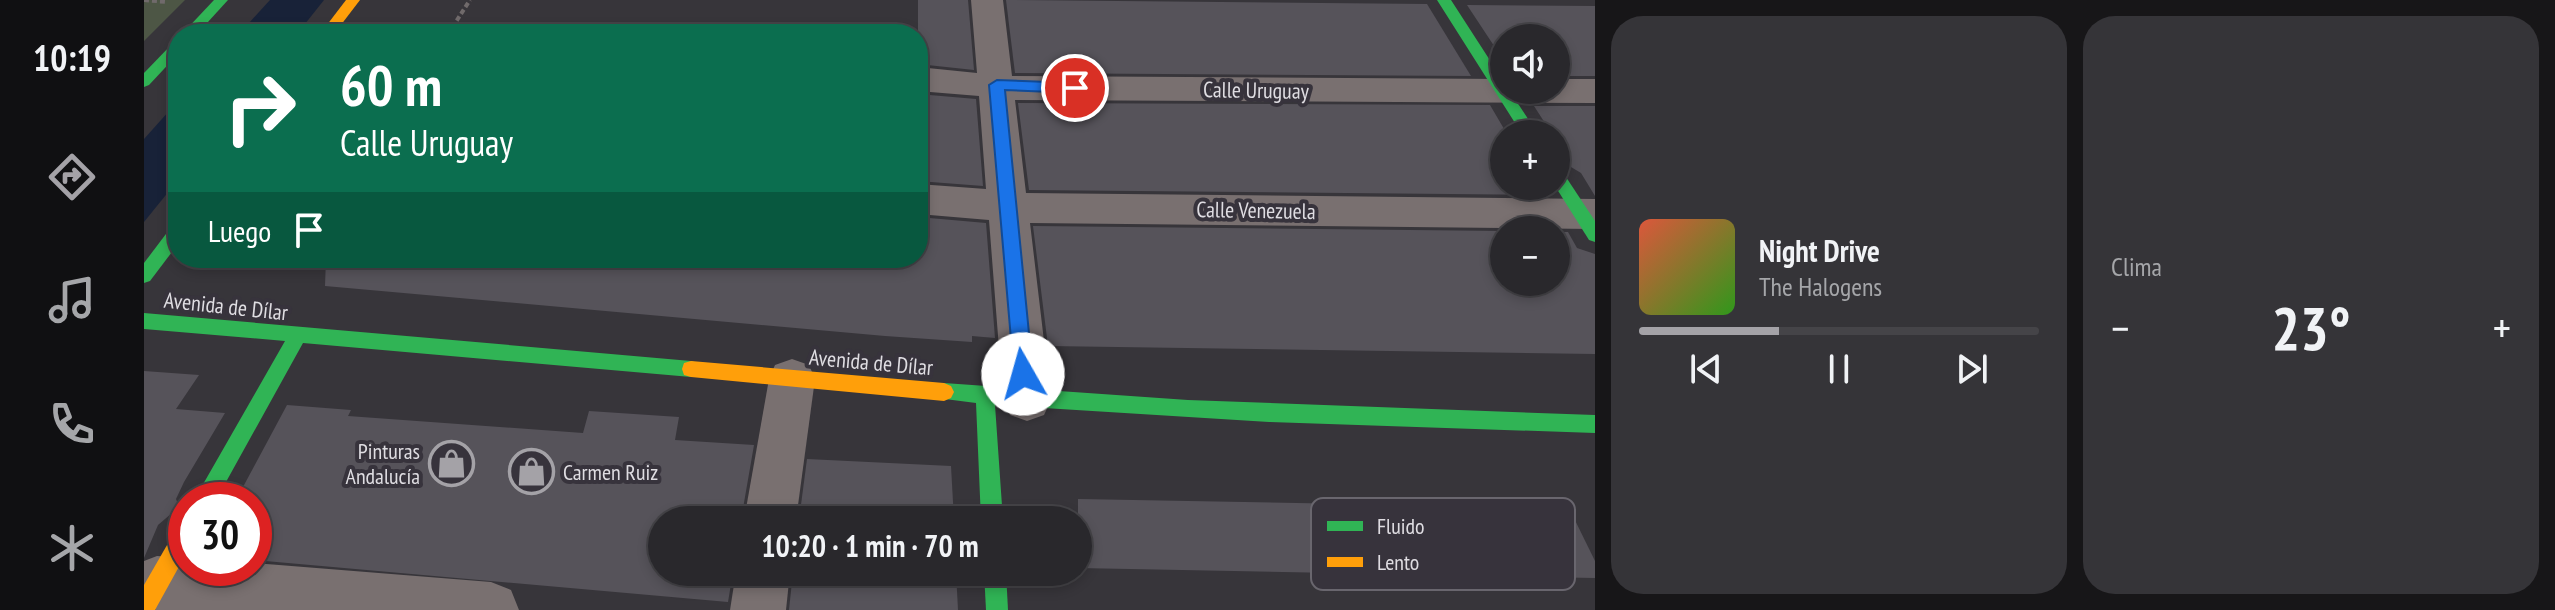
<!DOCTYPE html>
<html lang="es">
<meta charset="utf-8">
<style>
body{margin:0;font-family:"PT Sans Narrow",sans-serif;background:#353438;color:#f1f3f6;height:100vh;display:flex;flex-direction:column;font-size:30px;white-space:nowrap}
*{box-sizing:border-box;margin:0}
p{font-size:26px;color:#a5a6a9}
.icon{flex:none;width:44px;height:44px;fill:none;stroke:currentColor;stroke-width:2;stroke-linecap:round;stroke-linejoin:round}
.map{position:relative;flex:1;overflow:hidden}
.side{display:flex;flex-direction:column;gap:16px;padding:16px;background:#171618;width:960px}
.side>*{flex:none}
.hud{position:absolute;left:24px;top:24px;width:760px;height:244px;border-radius:32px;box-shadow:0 4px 12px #0003,0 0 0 2px #454448;background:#0b6e4f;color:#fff;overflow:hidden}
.buttons{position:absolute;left:1346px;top:24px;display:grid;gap:16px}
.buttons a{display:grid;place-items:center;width:80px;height:80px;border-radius:50%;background:#29282c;box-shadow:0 4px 12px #0003,0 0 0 2px #454448;font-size:40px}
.speed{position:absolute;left:24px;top:482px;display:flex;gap:16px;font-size:40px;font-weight:700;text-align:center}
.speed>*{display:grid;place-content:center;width:104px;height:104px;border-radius:50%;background:#29282c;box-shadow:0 4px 12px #0003,0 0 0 2px #454448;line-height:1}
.speed .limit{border:12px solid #d22;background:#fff;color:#111}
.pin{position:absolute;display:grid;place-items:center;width:68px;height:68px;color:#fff;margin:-34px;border:4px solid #fff;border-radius:50%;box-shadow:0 2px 8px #0007}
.me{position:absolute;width:88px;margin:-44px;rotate:353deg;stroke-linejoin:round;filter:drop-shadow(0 0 6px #0008)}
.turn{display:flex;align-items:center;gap:28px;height:168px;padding:0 40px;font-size:36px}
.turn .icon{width:104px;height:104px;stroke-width:2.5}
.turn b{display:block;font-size:56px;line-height:68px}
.then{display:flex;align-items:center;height:76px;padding:0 40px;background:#0003;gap:16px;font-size:30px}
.big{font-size:60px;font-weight:700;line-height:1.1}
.side .tile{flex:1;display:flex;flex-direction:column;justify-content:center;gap:12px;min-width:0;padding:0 28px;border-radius:32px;background:#353438}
.song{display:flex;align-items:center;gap:24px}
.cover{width:96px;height:96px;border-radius:12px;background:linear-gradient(135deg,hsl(10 70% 55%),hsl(110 70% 35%))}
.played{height:8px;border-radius:4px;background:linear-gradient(90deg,#a4a2a7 35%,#454448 35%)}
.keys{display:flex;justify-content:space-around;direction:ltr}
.heat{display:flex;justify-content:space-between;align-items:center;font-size:44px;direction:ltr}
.side .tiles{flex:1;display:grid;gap:16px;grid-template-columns:repeat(2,1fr)}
.trip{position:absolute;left:504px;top:506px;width:444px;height:80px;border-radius:40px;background:#29282c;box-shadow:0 4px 12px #0003,0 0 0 2px #454448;font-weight:700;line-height:80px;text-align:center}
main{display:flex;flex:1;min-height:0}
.tabs{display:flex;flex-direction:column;width:144px;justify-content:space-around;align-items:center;background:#101012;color:#a5a6a9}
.tabs .icon{width:56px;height:56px}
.tabs .current{color:#a4a2a7}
.tabs b{font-size:36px;color:#f1f3f6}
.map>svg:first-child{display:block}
.green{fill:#4d5645}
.water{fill:#182238}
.building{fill:#56535a}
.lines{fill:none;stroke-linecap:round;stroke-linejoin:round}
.path{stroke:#706a6b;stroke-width:4;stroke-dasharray:5 3;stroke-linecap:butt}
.street{fill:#797070;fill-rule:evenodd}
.fast{fill:#30b455;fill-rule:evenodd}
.slow{fill:#ff9f0a;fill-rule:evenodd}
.route{fill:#1a73e8;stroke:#114b97;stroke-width:2}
.labels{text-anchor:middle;stroke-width:8;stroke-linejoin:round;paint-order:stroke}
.street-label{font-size:22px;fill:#dfdde2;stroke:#37333c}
.poi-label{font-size:22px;fill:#dfdde2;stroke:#37333c;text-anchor:end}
.key{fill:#37333c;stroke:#69666e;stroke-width:2}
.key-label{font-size:22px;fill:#dfdde2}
</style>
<main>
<nav class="tabs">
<b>10:19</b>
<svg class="icon current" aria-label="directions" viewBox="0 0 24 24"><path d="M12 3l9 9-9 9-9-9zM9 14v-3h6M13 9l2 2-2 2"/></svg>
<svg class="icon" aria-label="music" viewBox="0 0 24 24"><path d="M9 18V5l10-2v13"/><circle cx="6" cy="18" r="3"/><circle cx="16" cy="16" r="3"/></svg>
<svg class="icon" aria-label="phone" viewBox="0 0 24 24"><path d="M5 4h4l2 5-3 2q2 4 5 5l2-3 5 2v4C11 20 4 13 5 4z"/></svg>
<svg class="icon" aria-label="climate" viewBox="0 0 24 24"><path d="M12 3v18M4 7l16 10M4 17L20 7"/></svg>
</nav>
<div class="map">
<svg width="1451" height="610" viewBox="0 0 1451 610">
<rect width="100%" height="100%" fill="#37353a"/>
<path class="green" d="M0,0H41L0,41Z"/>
<g class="water">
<path d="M126,0H180L153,34H95Z"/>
<path d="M34,101V180L0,222V139Z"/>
</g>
<g class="building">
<path d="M774,0H824L830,70L774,64Z"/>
<path d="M862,0L1283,4L1327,76L871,73Z"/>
<path d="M1323,5L1451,6V76H1412V38H1360V61Z"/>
<path d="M774,94L832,99L839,186L774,181Z"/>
<path d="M874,103L1346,105L1363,134H1360V186H1396L1401,195L885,190Z"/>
<path d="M1390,106H1451V196L1437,173L1412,158V134H1408Z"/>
<path d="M774,217L842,223L851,338L828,336V342L741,336L181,286L182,258H774Z"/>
<path d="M889,226L1360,231V282H1412V232H1424L1433,248L1451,254V354L904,346Z"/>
<path d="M0,371L55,375L32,409L81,413L40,482L32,499L35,507L14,525L0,558Z"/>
<path d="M143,405L207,410L204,416L439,433L445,411L535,417L531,440L610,445L597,520H518V572H589L584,602L110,560V500H92Z"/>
<path d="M663,459L807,466L810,520H655Z"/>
<path d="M934,499L1425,508L1451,561V578L934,568Z"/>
<path d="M649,572H812L814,610H645Z"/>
</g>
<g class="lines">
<g class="path">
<path d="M0,0L23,2"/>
<path d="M304,34L326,0"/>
</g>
<g class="street">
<path d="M827,0H859L868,76L1360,79V90H1412V79H1451V103L871,100L882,193L1451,199V229L886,223L907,400L900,415L883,421L866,415L859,400L845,220L774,214V184L842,189L835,96L774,91V67L833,73Z"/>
<path d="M648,359L665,365L671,379L652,520H600L625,379L631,365Z"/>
<path d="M13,556L42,558V568H110V563L347,582L367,590L375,610H12L0,605V561Z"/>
<path d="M592,572H646L642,610H586Z"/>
</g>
<g class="fast">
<path d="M70,0H84L53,34H38Z"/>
<path d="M1293,0H1307L1360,82V90H1365L1394,134H1378Z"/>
<path d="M34,42V54L5,85L0,87V73L29,43Z"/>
<path d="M1412,169L1418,171L1451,221V242L1445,240L1411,186Z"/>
<path d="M34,225V244L6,281L0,283V263L28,226Z"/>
<path d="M0,313L547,361L554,363L556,369L554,375L547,377L159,343L72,500H50L141,341L0,329Z"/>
<path d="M800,383L1044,400L1451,415V433L1125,422L851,405L859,520H837L832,403L793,398L790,392L793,386Z"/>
<path d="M840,572H862L864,610H842Z"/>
</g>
<g class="slow">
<path d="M202,0H216L190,34H176Z"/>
<path d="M547,361L800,383L807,386L810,392L807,398L800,401L547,377L540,375L538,369L540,363Z"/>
<path d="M42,522V554L11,610H0V585L34,526Z"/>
</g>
</g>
<path class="route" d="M853,80L931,83L938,88L931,93L861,90L889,374L886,380L879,382L873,380L870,374L845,85Z"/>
<defs>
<symbol id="shop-ring" viewBox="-11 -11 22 22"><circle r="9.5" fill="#37333c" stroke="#a4a2a7" stroke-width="1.5"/><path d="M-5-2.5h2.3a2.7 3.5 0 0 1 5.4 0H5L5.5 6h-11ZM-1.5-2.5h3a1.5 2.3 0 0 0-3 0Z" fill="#a4a2a7"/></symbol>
</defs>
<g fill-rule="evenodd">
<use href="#shop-ring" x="282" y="438" width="51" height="51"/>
<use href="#shop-ring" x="362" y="446" width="51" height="51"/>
</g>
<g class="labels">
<g class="street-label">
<text transform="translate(1112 90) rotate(1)" y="8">Calle Uruguay</text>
<text transform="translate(1112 210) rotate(1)" y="8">Calle Venezuela</text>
<text transform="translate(82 306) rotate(6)" y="8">Avenida de Dílar</text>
<text transform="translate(727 362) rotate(5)" y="8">Avenida de Dílar</text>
</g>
<g class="poi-label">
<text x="276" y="459">Pinturas<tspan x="276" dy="25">Andalucía</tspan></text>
<text x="419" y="480" text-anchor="start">Carmen Ruiz</text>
</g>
</g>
<rect x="1167" y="498" width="264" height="92" rx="12" class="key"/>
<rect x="1183" y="521" width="36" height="10" fill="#30b455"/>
<rect x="1183" y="557" width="36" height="10" fill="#ff9f0a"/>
<g class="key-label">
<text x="1233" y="534">Fluido</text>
<text x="1233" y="570">Lento</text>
</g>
</svg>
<div class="buttons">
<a><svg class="icon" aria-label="sound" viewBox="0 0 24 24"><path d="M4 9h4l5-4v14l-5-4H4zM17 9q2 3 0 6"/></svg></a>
<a>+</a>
<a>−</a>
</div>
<div class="speed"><div class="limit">30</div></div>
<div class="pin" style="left:931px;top:88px;background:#d93025"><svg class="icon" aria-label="arrive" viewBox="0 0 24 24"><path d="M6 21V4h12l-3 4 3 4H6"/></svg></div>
<svg class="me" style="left:879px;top:374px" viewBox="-20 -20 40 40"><circle r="19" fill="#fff"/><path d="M0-13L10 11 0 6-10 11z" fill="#1a73e8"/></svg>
<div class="trip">10:20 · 1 min · 70 m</div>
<div class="hud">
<div class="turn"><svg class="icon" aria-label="right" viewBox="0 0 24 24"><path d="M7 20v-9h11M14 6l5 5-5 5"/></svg><div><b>60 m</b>Calle Uruguay</div></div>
<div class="then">Luego<svg class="icon" aria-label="arrive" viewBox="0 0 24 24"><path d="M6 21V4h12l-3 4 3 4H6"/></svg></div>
</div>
</div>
<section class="side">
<div class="tiles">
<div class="tile">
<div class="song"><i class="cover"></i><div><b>Night Drive</b><p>The Halogens</p></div></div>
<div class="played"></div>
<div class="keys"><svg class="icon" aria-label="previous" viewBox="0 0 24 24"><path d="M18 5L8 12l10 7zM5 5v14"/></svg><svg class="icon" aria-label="pause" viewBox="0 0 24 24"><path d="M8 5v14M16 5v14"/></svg><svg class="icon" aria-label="next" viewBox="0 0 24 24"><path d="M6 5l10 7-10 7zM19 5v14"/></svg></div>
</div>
<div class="tile"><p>Clima</p>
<div class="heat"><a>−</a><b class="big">23°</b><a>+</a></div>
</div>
</div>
</section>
</main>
